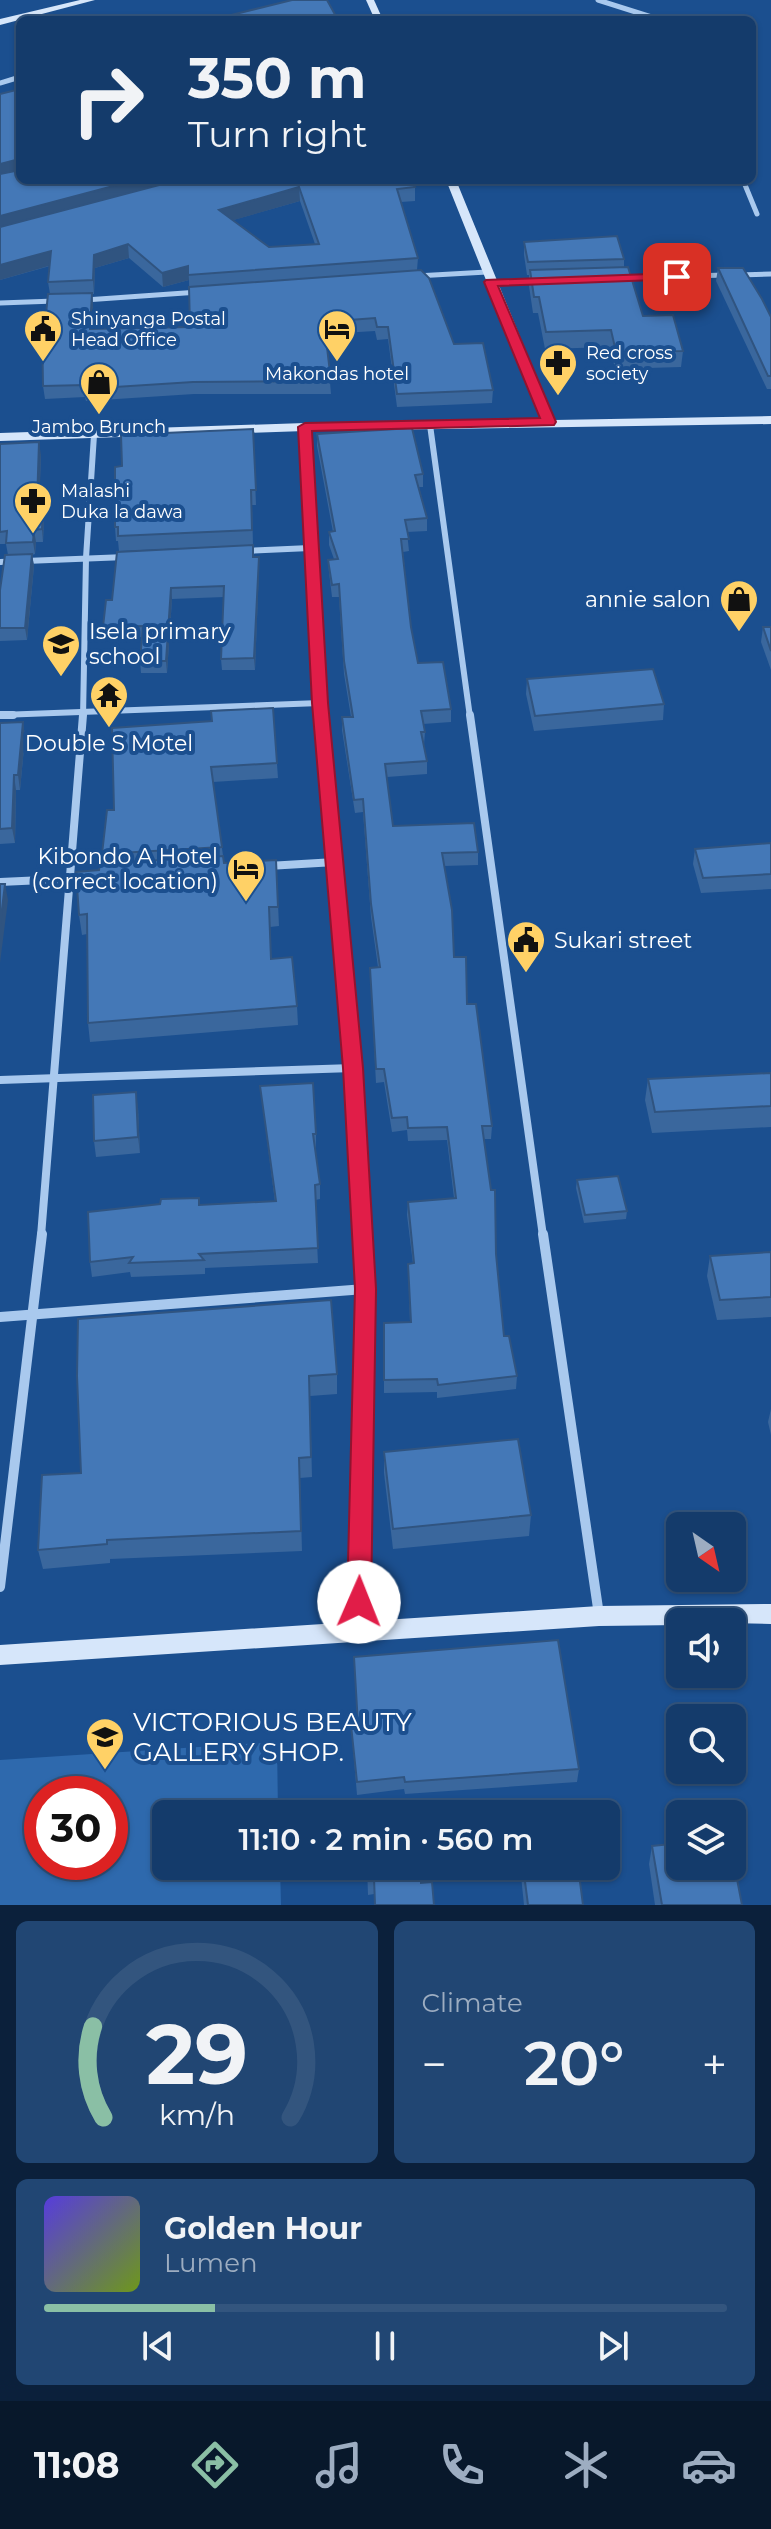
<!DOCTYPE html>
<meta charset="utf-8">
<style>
body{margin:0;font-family:Montserrat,sans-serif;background:#214673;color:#f1f3f6;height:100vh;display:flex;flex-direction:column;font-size:30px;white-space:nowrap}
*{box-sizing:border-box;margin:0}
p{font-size:26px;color:#9dadc1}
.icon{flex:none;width:44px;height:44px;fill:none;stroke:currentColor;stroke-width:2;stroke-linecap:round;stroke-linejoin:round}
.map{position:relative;height:1905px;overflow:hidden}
.side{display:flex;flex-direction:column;gap:16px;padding:16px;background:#0b203b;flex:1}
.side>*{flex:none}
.banner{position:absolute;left:16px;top:16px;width:740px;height:168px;border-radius:12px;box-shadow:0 2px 6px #0004,0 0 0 2px #33557e;background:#143b6b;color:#f1f3f6;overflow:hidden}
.needle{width:52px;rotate:146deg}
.buttons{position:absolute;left:666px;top:1512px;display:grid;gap:16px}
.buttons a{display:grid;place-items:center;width:80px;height:80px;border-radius:12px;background:#143b6b;box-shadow:0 2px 6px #0004,0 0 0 2px #33557e;font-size:40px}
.speed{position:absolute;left:24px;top:1776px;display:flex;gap:16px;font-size:40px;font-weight:700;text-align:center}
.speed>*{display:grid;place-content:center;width:104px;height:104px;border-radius:50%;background:#143b6b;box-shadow:0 2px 6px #0004,0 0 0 2px #33557e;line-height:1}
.speed .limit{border:12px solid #d22;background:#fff;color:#111}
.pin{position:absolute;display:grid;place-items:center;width:68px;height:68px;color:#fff;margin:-34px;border-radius:16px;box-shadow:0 4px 12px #0006}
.me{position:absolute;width:88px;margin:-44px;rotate:1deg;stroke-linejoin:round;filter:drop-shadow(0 0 6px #0008)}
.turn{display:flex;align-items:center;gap:28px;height:168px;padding:0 40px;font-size:36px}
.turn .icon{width:104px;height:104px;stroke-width:2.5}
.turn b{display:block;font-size:56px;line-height:68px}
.big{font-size:60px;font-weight:600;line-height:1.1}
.side .card{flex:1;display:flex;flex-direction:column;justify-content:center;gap:12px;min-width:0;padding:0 28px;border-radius:12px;background:#214673}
.side .dial{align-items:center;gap:0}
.dial svg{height:208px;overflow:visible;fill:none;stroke:#33557e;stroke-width:7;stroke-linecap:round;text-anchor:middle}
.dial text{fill:#f1f3f6;stroke:none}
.song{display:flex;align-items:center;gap:24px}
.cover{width:96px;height:96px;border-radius:12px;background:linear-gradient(135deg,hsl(250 70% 55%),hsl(80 70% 35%))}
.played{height:8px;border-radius:4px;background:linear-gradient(90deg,#8abfa5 25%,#33557e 25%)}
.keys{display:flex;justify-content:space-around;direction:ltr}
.heat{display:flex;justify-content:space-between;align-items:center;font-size:44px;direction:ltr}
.side .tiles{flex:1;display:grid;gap:16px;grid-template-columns:1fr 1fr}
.card:last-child{grid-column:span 2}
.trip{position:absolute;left:152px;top:1800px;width:468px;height:80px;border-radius:12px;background:#143b6b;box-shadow:0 2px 6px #0004,0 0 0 2px #33557e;font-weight:600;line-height:80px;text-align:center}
.tab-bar{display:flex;height:128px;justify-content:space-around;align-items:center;background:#08182b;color:#9dadc1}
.tab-bar .icon{width:56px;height:56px}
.tab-bar .selected{color:#8abfa5}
.tab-bar b{font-size:36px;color:#f1f3f6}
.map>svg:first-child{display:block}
.green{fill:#2e69ad;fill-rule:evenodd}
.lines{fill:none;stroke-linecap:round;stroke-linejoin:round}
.street-far3{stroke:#a9c9ee;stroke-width:5}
.street-far2{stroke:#a9c9ee;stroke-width:6}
.street-far1{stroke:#a9c9ee;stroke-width:8}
.street{stroke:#a9c9ee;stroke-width:10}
.secondary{fill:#d6e6fa;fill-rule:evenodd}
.wall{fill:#3a679d;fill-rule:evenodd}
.shaded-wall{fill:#305480}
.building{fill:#4478b7;stroke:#305480;stroke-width:2;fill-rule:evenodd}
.route{fill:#e11d48;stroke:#92132f;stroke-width:2}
.labels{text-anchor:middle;stroke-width:8;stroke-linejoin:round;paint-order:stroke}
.far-poi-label{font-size:18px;fill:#fff;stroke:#1b4f8f;text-anchor:start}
.poi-label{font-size:22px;fill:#fff;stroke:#1b4f8f;text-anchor:end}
.near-poi-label{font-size:26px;fill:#fff;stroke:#1b4f8f;text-anchor:start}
</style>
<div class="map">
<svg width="771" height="1905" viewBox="0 0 771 1905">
<rect width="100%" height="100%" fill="#1b4f8f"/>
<path class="green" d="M277,1742L278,1814H166V1866H280L281,1905H0V1760ZM42,1794H110V1862H42Z"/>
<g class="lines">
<g class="street-far3">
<path d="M598,0L661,20"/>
<path d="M0,83L20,77"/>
<path d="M743,180L757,214"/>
<path d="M739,275L771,274"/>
<path d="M416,276L487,272"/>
<path d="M623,278L725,275"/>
<path d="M490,282L537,281"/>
<path d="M85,300L199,292"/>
<path d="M0,303L55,301"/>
</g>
<g class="street-far2">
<path d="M430,425L470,717"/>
<path d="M305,427L321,717"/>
<path d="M243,551L310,548"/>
<path d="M0,562L126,557"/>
<path d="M0,715L320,703"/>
<path d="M83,717L86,558L94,435"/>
</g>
<g class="street-far1">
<path d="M0,715H13"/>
<path d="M321,715L353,1068L362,1236"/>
<path d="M470,715L543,1236"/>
<path d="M268,866L335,862"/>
<path d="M0,882L87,878"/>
<path d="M0,1080L353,1068"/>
<path d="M41,1236L83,715"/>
</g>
<g class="street">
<path d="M543,1234L599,1615"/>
<path d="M0,1317L365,1289"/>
<path d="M0,1587L42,1234"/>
<path d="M359,1632L365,1289L362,1234"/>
</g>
<g class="secondary">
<path d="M80,0H95L0,25V19Z"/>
<path d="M366,0H374L383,20H375Z"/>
<path d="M446,180H456L554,420L771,416V424L305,431L0,441V433L305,423L542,420Z"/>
<path d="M771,1604V1624L680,1622V1625L599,1626L0,1665V1645L599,1606Z"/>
</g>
</g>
<g class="wall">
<path d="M20,89V180L415,187V201L401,202L418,258L417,270L454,344L493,390L492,403L397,407L388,339L377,340L375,331L326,334L331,394H194L86,401L85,397L45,399L43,386L45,324L50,294L48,282L50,266L0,280ZM300,201L315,244L269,247L233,220ZM129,258L163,287L189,280L190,327L92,329L93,305L92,294H94L95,268Z"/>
<path d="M524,242L624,259V267L643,316L683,351L681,367L615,369L610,347L545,349L538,313H533L529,286V275H527L524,255Z"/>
<path d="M718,268L771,317V389H767L716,281Z"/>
<path d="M253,429L256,505H252L253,545L119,551L118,541H116L115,527L122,466Z"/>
<path d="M317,434L423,474V487H419L427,518V531L407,532L409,551L403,552L411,627L418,663L451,709V722L423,724L425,732L424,745L427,761V774L387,777L393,826L478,852V865L444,866L454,957L467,1004L492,1126L491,1139H484L504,1336L517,1376L516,1389L437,1398V1392L384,1393V1323L410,1322L408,1264H413L407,1215L408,1202L454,1198L447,1140L408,1141L407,1130L392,1132L384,1082L376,1083L370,968L378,967L371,917L363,812L355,813L342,730V717H351L344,674L339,597H332L329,572L328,560L334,559L329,545V532H333L317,446Z"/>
<path d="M0,444L41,455L39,504L44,517L43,542H36L35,554L32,555L34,566L27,640L0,641V590L8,555L6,544H0Z"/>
<path d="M253,557L259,568L255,670H222L221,659L224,597L172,599L167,673H141L140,661L142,637L104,638L103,627L112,600Z"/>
<path d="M763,627H771V670L761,642Z"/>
<path d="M527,679L664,704L663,720L534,731L526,694Z"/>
<path d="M273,708L278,778L213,782L224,863L276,860L279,926L270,927L271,959L297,1006L298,1025L90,1042L88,1023L87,934L82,935L79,915L103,863L102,854L114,810L212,721Z"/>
<path d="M23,722L25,737L20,790H16L15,843L0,844V723Z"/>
<path d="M771,843V889L701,893L693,864L695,849Z"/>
<path d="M771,1073V1127L652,1133L645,1100L648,1079Z"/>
<path d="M260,1086L316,1134V1149H315L320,1184V1199L315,1200L318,1263L205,1268V1274L131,1277L130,1272L92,1277L90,1262L200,1205L275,1202Z"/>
<path d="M138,1107L140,1153L96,1157L94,1141Z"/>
<path d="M577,1180L627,1211L626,1219L584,1223L576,1188Z"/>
<path d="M771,1252V1317L717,1320L707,1276L710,1256Z"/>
<path d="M337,1374V1394L310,1396L312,1477L300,1478L302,1551L110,1559V1563L43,1569L38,1550L81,1473L77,1376Z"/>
<path d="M771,1409V1435L768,1422Z"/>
<path d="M384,1452L531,1515L529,1536L393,1549L384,1473Z"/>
<path d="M351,1725L579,1769L577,1782L405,1794L404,1789L357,1795Z"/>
<path d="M652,1846L742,1905H655L649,1864Z"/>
<path d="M367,1866L421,1883L434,1905H374V1894L368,1895Z"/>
<path d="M520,1866H578L583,1905H524Z"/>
</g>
<g class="shaded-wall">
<path d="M19,159L20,173L0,177V164Z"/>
<path d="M136,180H187L0,230V216Z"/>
<path d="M299,187L300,201L220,224L219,210Z"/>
<path d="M128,244L129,258L95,268L94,294L93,280L94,255Z"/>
<path d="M51,251L52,265L0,280V265Z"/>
<path d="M188,266L189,280L163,287L162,273Z"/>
<path d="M92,293L93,305L92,342L90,329Z"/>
<path d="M39,442L41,455L39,517L37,504Z"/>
<path d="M43,504L44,517L43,542L42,529Z"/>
<path d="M34,530L36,542L35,554L33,542Z"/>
<path d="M32,554L34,566L27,640L25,628Z"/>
<path d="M259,557V568L255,670L254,658Z"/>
<path d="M171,588L172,599L167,673L166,661Z"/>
<path d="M23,722L25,737L20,790L18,775Z"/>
<path d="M14,775L16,790L15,843L12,828Z"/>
<path d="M5,884L8,900L0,963V926Z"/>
<path d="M136,1092L138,1107L140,1153L138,1137Z"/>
</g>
<g class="building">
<path d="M292,0H327L338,20H211Z"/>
<path d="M20,89V160L19,159L0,164V94Z"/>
<path d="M20,170V180H136L0,216V174Z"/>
<path d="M178,180H411L415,187L397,189L418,258L188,275V266L162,273L128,244L94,255L93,280L48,282L51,251L0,265V227ZM299,187L319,244L269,247L219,210Z"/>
<path d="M617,236L624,259L528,262L524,242Z"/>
<path d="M628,267L643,316L673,315L683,351L616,352L611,330L546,332L539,297H534L530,270Z"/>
<path d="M718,268H743L762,299L771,317V376H768Z"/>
<path d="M421,270L429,278L454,344L483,343L493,390L397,394L388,327H377L375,318L324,322L331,381L193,382L84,389L85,385L43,386L42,324H45L48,294L92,293L90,329L190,327L189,287Z"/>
<path d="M412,428L423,474L415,475L427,518L405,520L409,539H401L411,627L418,663L443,662L451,709L421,711L425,732H421L427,761L385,764L393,826L474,823L478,852L442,853L452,910L454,957H466L467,1004H476L492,1126H482L491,1190H495L496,1254L504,1336H509L517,1376L438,1385L437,1379L384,1380V1323L411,1322L408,1264L414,1263L408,1202L456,1198L447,1127L408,1128L407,1117L392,1118L384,1069H376L370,968L380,967L371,904L363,799L354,800L342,717H353L344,661L339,584L332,585L328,560L338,559L329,532L335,531L317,434Z"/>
<path d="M253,429L256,490H251L252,530L118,536V527H115V467L122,466L121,435Z"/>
<path d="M39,442L37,504H43L42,529L34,530L33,542L6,543L7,531L0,532V444Z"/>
<path d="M253,545V557H259L254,658L221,659L224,586L171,588L166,661H140L143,626L103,627L106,600H112L117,552Z"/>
<path d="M32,554L25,628H0V590L5,555Z"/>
<path d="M763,627H771V651Z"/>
<path d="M653,669L664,704L535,716L527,679Z"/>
<path d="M273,708L277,763L211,767L222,847L102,854L107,810H114L112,728L212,721L211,711Z"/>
<path d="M23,722L18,775H14L12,828L0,829V723Z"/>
<path d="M771,843V874L703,878L695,849Z"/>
<path d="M223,856L224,863L276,860L278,907H269L271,959L292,957L297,1006L88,1023L87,914L79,915L76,872L99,870L100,864Z"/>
<path d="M0,884H5L0,926Z"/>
<path d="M771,1073V1106L655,1112L648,1079Z"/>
<path d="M313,1083L316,1134H313L320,1184L315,1185L318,1248L199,1254L204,1260L129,1263L133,1257L90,1262L88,1212L160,1204L161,1199L199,1198V1205L276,1201L260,1086Z"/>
<path d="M136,1092L138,1137L94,1141L93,1095Z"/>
<path d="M618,1176L627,1211L585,1215L577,1180Z"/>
<path d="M771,1252V1297L720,1300L710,1256Z"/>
<path d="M331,1300L337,1374L309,1376L311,1457L299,1458L301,1531L107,1540V1544L38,1550L42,1475L81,1473L77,1376L78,1319Z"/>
<path d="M518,1439L531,1515L393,1529L384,1452Z"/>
<path d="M558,1640L579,1769L405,1782L404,1777L357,1782L351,1725H358L354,1657Z"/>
<path d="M680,1843V1866H732V1853L742,1905H662L652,1846Z"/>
<path d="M367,1866H421V1883L432,1882L434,1905H375L374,1878H368Z"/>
<path d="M523,1866H578L583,1905H528Z"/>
</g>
<path class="route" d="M677,273L683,277L682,279L498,286L556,422L554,425L312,431L328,703L363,1068L376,1289L371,1602L368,1610L359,1613L351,1610L347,1602L355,1289L343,1068L312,703L298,427L305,423L540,418L484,282L486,280Z"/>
<defs>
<symbol id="civic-pin" viewBox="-11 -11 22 30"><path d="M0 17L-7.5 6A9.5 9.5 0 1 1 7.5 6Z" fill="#ffd166" stroke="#1b4f8f"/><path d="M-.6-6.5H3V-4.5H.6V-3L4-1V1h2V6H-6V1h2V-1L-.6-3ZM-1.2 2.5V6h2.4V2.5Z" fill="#111"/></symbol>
<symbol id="hotel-pin" viewBox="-11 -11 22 30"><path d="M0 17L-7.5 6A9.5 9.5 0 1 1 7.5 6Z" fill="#ffd166" stroke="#1b4f8f"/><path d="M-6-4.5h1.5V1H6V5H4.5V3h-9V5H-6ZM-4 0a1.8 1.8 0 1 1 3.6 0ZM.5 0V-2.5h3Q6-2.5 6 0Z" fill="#111"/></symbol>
<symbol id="pharmacy-pin" viewBox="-11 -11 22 30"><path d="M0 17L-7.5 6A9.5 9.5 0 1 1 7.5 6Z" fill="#ffd166" stroke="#1b4f8f"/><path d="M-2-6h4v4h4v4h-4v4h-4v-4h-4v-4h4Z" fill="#111"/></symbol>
<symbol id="shop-pin" viewBox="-11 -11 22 30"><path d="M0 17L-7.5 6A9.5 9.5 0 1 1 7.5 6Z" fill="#ffd166" stroke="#1b4f8f"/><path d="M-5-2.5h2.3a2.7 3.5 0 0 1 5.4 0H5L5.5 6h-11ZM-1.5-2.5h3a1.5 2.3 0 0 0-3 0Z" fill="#111"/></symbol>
<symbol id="school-pin" viewBox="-11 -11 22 30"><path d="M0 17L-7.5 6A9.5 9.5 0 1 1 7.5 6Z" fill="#ffd166" stroke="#1b4f8f"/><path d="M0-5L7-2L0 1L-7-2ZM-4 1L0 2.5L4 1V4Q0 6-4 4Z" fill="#111"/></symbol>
<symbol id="temple-pin" viewBox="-11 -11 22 30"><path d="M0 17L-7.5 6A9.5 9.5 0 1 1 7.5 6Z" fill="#ffd166" stroke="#1b4f8f"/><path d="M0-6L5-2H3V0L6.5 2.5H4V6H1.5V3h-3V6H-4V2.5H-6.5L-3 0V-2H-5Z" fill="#111"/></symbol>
</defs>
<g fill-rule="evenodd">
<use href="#civic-pin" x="21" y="307" width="44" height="60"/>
<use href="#hotel-pin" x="315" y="307" width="44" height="60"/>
<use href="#pharmacy-pin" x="536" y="341" width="44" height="60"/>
<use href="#shop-pin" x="77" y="360" width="44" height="60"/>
<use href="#pharmacy-pin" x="11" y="479" width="44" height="60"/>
<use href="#shop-pin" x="717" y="577" width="44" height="60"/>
<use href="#school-pin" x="39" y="622" width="44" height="60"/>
<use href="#temple-pin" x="87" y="673" width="44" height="60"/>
<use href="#hotel-pin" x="224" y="847" width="44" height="60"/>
<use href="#civic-pin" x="504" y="918" width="44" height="60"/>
<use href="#school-pin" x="83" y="1715" width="44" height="60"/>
</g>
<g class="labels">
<g class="far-poi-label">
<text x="71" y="325">Shinyanga Postal<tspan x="71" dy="21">Head Office</tspan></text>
<text x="586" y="359">Red cross<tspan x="586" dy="21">society</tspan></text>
<text x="337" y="380" text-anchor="middle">Makondas hotel</text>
<text x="99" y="433" text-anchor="middle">Jambo Brunch</text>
<text x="61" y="497">Malashi<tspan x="61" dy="21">Duka la dawa</tspan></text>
</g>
<g class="poi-label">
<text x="711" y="607">annie salon</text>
<text x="89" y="639" text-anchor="start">Isela primary<tspan x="89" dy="25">school</tspan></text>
<text x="109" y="751" text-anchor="middle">Double S Motel</text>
<text x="218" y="864">Kibondo A Hotel<tspan x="218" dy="25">(correct location)</tspan></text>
<text x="554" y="948" text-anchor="start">Sukari street</text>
</g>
<g class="near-poi-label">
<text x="133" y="1731">VICTORIOUS BEAUTY<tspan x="133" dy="30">GALLERY SHOP.</tspan></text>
</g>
</g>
</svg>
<div class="buttons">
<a><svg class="needle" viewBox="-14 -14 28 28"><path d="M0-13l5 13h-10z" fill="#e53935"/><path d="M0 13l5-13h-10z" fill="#9dadc1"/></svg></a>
<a><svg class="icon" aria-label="sound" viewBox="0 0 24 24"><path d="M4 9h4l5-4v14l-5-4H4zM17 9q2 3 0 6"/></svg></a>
<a><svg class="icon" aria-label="search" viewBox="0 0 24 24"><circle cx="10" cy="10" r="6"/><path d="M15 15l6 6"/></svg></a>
<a><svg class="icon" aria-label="layers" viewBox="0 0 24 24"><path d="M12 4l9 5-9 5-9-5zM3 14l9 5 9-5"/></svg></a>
</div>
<div class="speed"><div class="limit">30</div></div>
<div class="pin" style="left:677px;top:277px;background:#d93025"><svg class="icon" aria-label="arrive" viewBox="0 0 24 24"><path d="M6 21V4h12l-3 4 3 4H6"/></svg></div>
<svg class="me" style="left:359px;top:1602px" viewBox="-20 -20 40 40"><circle r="19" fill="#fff"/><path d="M0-13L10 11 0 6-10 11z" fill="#e11d48"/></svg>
<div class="trip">11:10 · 2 min · 560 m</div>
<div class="banner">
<div class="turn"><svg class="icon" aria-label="right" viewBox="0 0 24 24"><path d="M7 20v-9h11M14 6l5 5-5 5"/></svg><div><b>350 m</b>Turn right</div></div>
</div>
</div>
<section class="side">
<div class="tiles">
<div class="card dial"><svg viewBox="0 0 100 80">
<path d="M14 69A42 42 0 1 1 86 69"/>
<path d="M14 69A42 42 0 0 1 10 34" stroke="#8abfa5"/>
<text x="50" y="56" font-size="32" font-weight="700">29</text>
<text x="50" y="72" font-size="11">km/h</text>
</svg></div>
<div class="card"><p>Climate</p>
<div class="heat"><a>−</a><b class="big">20°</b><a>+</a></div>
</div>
<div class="card">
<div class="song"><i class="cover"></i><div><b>Golden Hour</b><p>Lumen</p></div></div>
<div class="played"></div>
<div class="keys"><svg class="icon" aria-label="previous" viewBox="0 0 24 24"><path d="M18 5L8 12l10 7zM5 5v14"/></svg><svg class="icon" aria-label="pause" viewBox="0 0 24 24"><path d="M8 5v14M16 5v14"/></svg><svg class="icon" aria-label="next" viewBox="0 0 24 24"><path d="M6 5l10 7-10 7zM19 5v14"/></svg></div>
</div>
</div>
</section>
<nav class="tab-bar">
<b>11:08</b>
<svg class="icon selected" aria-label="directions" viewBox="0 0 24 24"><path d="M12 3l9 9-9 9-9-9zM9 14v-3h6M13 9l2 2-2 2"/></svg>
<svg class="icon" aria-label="music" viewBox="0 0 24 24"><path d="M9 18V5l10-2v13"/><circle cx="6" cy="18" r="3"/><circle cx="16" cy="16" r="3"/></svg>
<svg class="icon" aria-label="phone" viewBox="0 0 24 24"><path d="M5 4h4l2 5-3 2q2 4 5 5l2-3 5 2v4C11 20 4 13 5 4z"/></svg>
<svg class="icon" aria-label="climate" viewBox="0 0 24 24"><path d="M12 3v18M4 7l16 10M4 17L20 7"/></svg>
<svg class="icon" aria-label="car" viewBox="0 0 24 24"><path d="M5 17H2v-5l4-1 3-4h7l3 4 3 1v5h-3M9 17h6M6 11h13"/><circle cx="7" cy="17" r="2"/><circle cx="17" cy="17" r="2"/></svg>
</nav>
